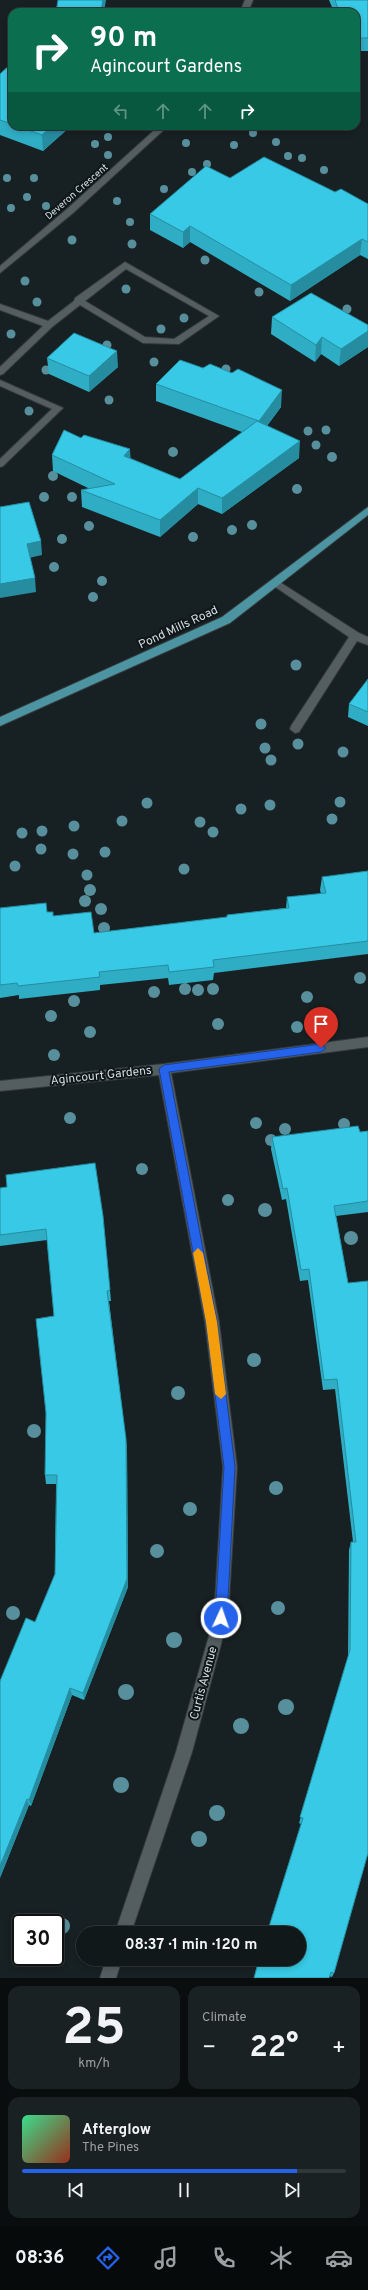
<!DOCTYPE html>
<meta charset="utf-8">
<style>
body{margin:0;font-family:Overpass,sans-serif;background:#1a2123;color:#f1f3f6;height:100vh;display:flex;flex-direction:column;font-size:15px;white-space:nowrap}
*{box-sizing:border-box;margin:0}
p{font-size:13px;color:#9ca0a2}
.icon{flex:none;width:22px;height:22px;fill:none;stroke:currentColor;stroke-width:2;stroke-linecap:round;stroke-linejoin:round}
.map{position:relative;height:1978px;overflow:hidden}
.details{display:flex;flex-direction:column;gap:8px;padding:8px;background:#090d0e;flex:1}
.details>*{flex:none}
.hud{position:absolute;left:8px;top:8px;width:352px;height:122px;border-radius:12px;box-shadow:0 2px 6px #0003,0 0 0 1px #303739;background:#0b6e4f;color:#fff;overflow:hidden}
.speed{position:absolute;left:12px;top:1914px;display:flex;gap:8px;font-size:20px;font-weight:700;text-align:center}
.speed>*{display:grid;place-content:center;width:52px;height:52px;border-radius:50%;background:#11181a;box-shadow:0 2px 6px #0003,0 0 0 1px #303739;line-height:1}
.speed .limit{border:2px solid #111;border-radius:6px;background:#fff;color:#111}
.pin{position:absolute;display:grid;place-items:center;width:34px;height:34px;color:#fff;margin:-41px -17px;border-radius:50% 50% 50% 0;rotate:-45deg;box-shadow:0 0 4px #0007}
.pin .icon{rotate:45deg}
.me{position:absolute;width:44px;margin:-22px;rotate:3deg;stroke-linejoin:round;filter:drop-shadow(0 0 3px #0008)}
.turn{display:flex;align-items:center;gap:14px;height:84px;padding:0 16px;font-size:18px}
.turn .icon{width:52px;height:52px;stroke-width:2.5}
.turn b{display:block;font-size:28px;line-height:34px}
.lanes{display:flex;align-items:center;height:38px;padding:0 16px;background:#0003;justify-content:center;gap:20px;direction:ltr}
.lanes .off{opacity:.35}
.big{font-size:30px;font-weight:700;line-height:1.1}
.details .tile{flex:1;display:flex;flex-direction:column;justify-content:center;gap:6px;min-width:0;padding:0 14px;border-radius:12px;background:#1a2123}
.details .dial{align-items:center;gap:0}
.dial b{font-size:52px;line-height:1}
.song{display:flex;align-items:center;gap:12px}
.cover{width:48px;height:48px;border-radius:6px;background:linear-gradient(135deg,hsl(150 70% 55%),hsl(10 70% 35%))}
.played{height:4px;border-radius:2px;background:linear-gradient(90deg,#2563eb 85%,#303739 85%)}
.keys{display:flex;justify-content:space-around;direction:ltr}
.heat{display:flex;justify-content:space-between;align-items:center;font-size:22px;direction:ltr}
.details .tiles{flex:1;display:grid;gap:8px;grid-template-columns:1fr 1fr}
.tile:last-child{grid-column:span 2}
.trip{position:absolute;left:76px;top:1926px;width:230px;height:40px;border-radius:20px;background:#11181a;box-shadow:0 2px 6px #0003,0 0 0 1px #303739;font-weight:700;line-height:40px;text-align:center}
.tabs{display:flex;height:64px;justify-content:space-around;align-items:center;background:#070a0a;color:#9ca0a2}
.tabs .icon{width:28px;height:28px}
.tabs .active{color:#2563eb}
.tabs b{font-size:18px;color:#f1f3f6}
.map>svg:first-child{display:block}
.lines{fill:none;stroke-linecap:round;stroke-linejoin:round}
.minor-casing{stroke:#33393a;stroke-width:2}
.major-casing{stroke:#33393a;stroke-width:2}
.minor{fill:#545e60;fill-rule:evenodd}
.major{fill:#4d94a3;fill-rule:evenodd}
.tree{fill:#588f9c}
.wall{fill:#2fadc5}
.shaded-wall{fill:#268da0}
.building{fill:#37c9e5;stroke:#268da0}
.route{fill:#2563eb;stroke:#184099}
.slow{fill:#f59e0b}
.labels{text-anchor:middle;stroke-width:4;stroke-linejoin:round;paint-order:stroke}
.far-street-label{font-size:10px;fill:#d8dedf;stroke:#0e1719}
.street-label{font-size:12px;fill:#d8dedf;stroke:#0e1719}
</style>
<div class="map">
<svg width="368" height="1978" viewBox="0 0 368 1978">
<rect width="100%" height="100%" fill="#172022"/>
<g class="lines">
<defs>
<g id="minor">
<path d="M245,0H253L248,12H240Z"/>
<path d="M159,126H168L73,213L0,273V266L67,209Z"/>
<path d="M125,262L219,316L179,344L143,343L80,305L52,327L3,374L0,375V367L43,326L0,310V304L48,321L74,301L75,298ZM126,269L209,316L174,339L145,337L85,301Z"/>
<path d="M0,380L63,408L3,466L0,467V459L52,409L0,386Z"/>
<path d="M275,579L359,633L368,637V645L357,641L299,732L295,733L290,729L291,726L349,637L271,584L270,582Z"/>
<path d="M368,1037V1047L171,1073L219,1322L237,1467L228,1618L192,1752L131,1933H115L176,1752L214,1618L223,1467L205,1322L159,1075L0,1091V1081L164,1064Z"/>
<path d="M106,1959H122L116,1978H100Z"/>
</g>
<path id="major" d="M368,507V515L230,623L0,726V717L222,617Z"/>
</defs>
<use href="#minor" class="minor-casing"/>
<use href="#major" class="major-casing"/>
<use href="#minor" class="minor"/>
<use href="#major" class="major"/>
</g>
<g class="tree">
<circle cx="253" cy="133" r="4"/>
<circle cx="108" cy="137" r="4"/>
<circle cx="276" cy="142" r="4"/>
<circle cx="186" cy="143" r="4"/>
<circle cx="95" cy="144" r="4"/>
<circle cx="234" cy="145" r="4"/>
<circle cx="108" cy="155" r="4"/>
<circle cx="288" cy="156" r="4"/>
<circle cx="302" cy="158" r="4"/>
<circle cx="207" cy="164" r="4"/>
<circle cx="324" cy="170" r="4"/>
<circle cx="192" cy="172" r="4"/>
<circle cx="7" cy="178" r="4"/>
<circle cx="34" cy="178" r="4"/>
<circle cx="164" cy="189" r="4"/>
<circle cx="27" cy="197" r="4"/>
<circle cx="117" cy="201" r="4"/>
<circle cx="46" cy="206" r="4"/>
<circle cx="11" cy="208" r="4"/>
<circle cx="130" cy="222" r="4"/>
<circle cx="72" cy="240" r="4.5"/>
<circle cx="132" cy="244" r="4.5"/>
<circle cx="205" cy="260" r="4.5"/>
<circle cx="25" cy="281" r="4.5"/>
<circle cx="126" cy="289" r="4.5"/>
<circle cx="259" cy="292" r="4.5"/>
<circle cx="37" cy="302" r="4.5"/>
<circle cx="347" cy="309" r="4.5"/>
<circle cx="184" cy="318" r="4.5"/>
<circle cx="161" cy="329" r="4.5"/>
<circle cx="11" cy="334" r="4.5"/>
<circle cx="107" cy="345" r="4.5"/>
<circle cx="154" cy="362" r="4.5"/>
<circle cx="226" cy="369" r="4.5"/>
<circle cx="46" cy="370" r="4.5"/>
<circle cx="109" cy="400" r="4.5"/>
<circle cx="29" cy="411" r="4.5"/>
<circle cx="326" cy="430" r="4.5"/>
<circle cx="308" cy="431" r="4.5"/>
<circle cx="316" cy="445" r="4.5"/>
<circle cx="173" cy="452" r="5"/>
<circle cx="332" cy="457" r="5"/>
<circle cx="53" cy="476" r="5"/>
<circle cx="297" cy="489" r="5"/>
<circle cx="44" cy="497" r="5"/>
<circle cx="72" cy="497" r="5"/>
<circle cx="252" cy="525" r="5"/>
<circle cx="89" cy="526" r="5"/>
<circle cx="232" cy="530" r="5"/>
<circle cx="193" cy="537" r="5"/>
<circle cx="62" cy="539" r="5"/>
<circle cx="54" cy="567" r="5"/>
<circle cx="102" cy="581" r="5"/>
<circle cx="93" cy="597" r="5"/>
<circle cx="296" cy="665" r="5.5"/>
<circle cx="261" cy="724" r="5.5"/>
<circle cx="298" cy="744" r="5.5"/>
<circle cx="265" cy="748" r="5.5"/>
<circle cx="343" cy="752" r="5.5"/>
<circle cx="271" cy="760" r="5.5"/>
<circle cx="340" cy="802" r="5.5"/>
<circle cx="147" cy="803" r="5.5"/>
<circle cx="270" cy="805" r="5.5"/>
<circle cx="241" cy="809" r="5.5"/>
<circle cx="332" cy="819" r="5.5"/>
<circle cx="122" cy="821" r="5.5"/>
<circle cx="200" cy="822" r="5.5"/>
<circle cx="74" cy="826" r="5.5"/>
<circle cx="42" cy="831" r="5.5"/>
<circle cx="213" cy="832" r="5.5"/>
<circle cx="22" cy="833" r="5.5"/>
<circle cx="41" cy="849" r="5.5"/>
<circle cx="105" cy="852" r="5.5"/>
<circle cx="73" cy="854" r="5.5"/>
<circle cx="15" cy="866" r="5.5"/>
<circle cx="184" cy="869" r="5.5"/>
<circle cx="87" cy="875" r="5.5"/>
<circle cx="90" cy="890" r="6"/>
<circle cx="85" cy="901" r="6"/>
<circle cx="101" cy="909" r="6"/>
<circle cx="104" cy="928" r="6"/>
<circle cx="360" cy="978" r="6"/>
<circle cx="185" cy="989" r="6"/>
<circle cx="213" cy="989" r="6"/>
<circle cx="198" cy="990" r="6"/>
<circle cx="154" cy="992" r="6"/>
<circle cx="307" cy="997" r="6"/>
<circle cx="74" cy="1001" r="6"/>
<circle cx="51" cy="1016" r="6"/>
<circle cx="218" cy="1024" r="6"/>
<circle cx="297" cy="1027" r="6"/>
<circle cx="90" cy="1032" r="6"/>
<circle cx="54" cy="1055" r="6"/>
<circle cx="70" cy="1118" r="6"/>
<circle cx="256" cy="1123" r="6"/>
<circle cx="344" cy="1124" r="6"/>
<circle cx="285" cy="1129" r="6"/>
<circle cx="271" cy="1140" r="6"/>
<circle cx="142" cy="1169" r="6"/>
<circle cx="228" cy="1200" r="6"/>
<circle cx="265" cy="1210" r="7"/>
<circle cx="351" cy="1238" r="7"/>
<circle cx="254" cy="1360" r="7"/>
<circle cx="178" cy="1393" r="7"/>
<circle cx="34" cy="1431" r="7"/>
<circle cx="276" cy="1488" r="7"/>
<circle cx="190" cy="1509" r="7"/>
<circle cx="157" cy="1551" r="7"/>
<circle cx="278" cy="1608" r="7"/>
<circle cx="13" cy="1613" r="7"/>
<circle cx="174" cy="1640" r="8"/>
<circle cx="126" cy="1692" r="8"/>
<circle cx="286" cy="1707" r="8"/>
<circle cx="241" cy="1726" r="8"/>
<circle cx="121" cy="1785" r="8"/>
<circle cx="217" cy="1813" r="8"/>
<circle cx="199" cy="1839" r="8"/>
<circle cx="62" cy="1926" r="8"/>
</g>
<g class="wall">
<path d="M329,0H368V51H356V12H334Z"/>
<path d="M12,63V126H71L43,151L0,135V74Z"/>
<path d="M230,178L335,192L368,204V259L360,255L290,301L190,242L183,248L150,230V214Z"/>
<path d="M272,317L368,325V347L339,366L321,354L315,362L271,334Z"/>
<path d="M47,358L118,367L89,392L49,374Z"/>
<path d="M156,384L281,407L267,426L299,458L222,514L198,504L160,537L82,507L81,490L90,489L53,471L52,455L130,458L180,479L242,432L156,401Z"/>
<path d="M368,679V726L348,717L349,704Z"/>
<path d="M368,871V954L214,973L213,980L169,985L168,978L100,985V990L19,999V995L0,998V908L47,912L53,916L94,933L227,917V915L286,908L287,897L321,894L320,890L322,877Z"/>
<path d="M368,1131V1212L336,1216L348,1283L368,1853L334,1973L332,1977L329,1976L301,1824L299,1823L348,1657L349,1550L351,1542H353L335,1389L323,1390L308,1280L300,1281L286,1199L282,1200L271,1149L272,1137L360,1132Z"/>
<path d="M7,1187L110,1290L111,1301H109L127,1449L128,1587L84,1700L72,1695L31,1806L29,1805L0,1878L35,1622L55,1574L56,1484H46L45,1475L54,1316L47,1240L0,1246V1188Z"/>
</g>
<g class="shaded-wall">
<path d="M103,0H106L104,12H101Z"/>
<path d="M52,126H71L43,151L42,135Z"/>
<path d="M190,226V242L183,248V232Z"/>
<path d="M362,239L360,255L290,301L291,285Z"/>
<path d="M368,331V347L339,366L341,349Z"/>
<path d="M322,337L321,354L315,362L316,345Z"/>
<path d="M117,351L118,367L89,392V376Z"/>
<path d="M282,390L281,407L258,438L259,421Z"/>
<path d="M300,441L299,458L222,514V498Z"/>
<path d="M130,449L131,466L124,456Z"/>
<path d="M198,488V504L160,537V520Z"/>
<path d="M41,541L42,555L29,558L27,544Z"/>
<path d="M35,578L36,592L0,598V584Z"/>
<path d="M126,1439L127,1449L128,1587L84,1700L83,1693Z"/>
<path d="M70,1688L72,1695L31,1806L29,1800Z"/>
<path d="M27,1799L29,1805L0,1878V1866Z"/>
</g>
<g class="building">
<path d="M58,0H103L101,12H56Z"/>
<path d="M335,0H368V38H356V12H339Z"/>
<path d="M12,63V124L0,120V74Z"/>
<path d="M17,126H52L42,135Z"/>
<path d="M264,157L335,192L341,189L368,204V242L362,239L291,285L190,226L183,232L150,214L206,166L230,178Z"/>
<path d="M311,293L368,325V331L341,349L322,337L316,345L272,317Z"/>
<path d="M74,333L117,351L89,376L47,358Z"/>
<path d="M180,360L203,368L210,364L232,373L238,369L282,390L259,421L156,384Z"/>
<path d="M257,421L300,441L222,498L198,488L160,520L81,490L115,484L52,455L64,430L81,438L84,435L130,449L124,456L180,479Z"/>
<path d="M29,502L41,541L27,544L35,578L0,584V507Z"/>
<path d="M368,679V712L349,704Z"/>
<path d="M368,871V941L213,960L214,967L169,972L168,965L99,972L100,977L18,986L17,983L0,985V908L46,903L47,912H53V916L91,912L94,933L227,917V915L289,908L287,897L326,893L322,877Z"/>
<path d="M358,1126L360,1132L368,1131V1201L334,1206L348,1283L368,1281V1853L334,1973L331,1972L329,1978H254L259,1959H299V1933H267L303,1818L300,1817L350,1650L351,1542H356L337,1379L324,1380L309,1269L301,1270L287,1188L283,1189L272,1137Z"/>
<path d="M95,1163L103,1216L110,1290L107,1291L126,1439L127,1579L83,1693L70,1688L29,1800L27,1799L0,1866V1681L26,1618L35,1622L55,1574L57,1475H45L46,1413L36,1319L54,1316L46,1229L0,1235V1188L7,1187L6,1175Z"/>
</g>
<path class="route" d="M321,1044L326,1048L321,1052L169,1072L217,1322L235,1467L227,1618L225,1622L221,1623L217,1622L215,1618L224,1467L206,1322L159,1069L164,1065Z"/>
<path class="slow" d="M198,1248L203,1253L217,1322L226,1394L221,1399L215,1394L206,1322L193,1253Z"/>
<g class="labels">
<g class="far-street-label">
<text transform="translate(76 191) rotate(-41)" y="4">Deveron Crescent</text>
</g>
<g class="street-label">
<text transform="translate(178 627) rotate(-25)" y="4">Pond Mills Road</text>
<text transform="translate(101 1075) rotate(-6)" y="4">Agincourt Gardens</text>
<text transform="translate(203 1683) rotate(-75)" y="4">Curtis Avenue</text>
</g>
</g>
</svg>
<div class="speed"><div class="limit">30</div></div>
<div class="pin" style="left:321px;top:1048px;background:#d93025"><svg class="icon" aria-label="arrive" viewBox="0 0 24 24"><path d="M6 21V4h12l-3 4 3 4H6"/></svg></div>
<svg class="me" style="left:221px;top:1618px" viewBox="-20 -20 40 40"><circle r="17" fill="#2563eb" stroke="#fff" stroke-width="3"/><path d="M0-11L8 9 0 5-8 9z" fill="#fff"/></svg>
<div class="trip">08:37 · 1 min · 120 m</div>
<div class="hud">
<div class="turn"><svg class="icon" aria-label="right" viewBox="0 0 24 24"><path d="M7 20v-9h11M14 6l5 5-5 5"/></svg><div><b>90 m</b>Agincourt Gardens</div></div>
<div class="lanes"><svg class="icon off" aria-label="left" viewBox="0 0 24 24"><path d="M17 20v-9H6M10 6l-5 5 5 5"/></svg><svg class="icon off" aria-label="ahead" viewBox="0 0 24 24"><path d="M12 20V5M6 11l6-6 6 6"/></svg><svg class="icon off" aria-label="ahead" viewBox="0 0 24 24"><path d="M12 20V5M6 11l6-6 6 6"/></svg><svg class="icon" aria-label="right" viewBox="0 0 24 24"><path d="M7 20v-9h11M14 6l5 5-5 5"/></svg></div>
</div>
</div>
<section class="details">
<div class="tiles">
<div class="tile dial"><b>25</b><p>km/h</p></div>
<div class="tile"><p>Climate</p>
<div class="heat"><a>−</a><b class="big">22°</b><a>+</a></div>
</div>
<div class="tile">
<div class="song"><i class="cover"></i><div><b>Afterglow</b><p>The Pines</p></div></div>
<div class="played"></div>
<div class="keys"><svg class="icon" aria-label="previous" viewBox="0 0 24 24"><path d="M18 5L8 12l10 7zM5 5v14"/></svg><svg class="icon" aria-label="pause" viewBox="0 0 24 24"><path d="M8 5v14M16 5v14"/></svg><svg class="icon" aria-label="next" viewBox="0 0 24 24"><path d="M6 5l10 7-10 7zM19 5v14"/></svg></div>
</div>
</div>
</section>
<nav class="tabs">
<b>08:36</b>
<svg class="icon active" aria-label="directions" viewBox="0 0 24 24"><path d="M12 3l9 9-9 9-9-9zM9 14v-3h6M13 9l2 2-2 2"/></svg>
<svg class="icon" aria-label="music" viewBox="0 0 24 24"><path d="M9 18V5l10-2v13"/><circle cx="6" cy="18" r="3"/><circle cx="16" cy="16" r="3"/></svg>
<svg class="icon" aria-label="phone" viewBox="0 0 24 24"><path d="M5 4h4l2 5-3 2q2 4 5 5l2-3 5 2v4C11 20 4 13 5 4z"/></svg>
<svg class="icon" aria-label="climate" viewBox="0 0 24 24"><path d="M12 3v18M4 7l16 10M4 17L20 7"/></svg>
<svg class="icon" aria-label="car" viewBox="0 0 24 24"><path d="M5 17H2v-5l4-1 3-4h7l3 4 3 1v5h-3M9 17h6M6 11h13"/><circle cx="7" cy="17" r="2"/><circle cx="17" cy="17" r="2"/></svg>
</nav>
